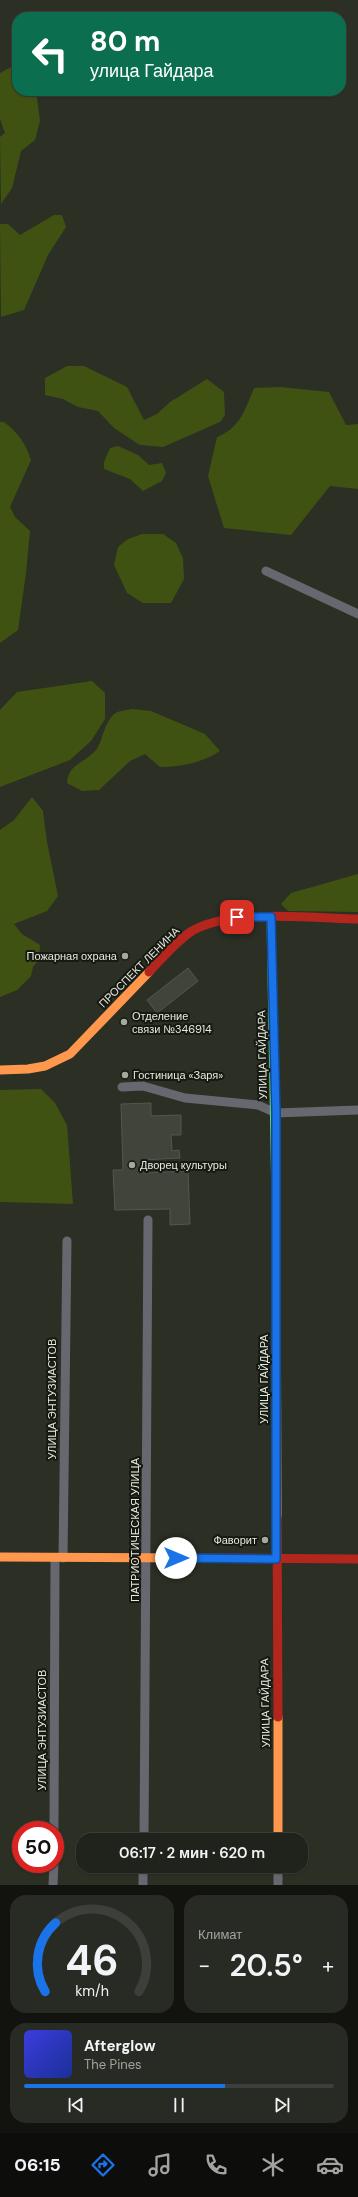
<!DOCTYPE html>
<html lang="ru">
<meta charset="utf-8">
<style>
body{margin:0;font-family:"DM Sans",sans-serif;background:#282b24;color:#f1f3f6;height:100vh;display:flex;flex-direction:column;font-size:15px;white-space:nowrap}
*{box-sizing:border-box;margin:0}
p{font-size:13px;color:#a2a4a3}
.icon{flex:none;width:22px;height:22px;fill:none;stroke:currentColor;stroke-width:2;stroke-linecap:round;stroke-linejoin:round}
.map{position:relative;height:1885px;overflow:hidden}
.panel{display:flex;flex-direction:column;gap:10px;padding:10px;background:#12130f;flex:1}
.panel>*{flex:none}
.hud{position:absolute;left:12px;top:12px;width:334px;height:84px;border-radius:16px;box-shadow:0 1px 3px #0004,0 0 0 1px #3d403a;background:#0b6e4f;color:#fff;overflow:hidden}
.speed{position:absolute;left:12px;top:1821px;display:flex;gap:8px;font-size:20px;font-weight:700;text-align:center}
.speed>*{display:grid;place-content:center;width:52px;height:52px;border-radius:50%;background:#20231b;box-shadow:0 1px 3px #0004,0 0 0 1px #3d403a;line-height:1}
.speed .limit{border:6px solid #d22;background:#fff;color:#111}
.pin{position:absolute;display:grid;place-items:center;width:34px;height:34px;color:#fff;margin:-17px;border-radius:8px;box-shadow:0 2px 6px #0006}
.me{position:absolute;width:44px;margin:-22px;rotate:90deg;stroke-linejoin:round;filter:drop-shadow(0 0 3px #0008)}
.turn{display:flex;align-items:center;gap:14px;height:84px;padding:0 12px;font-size:18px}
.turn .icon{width:52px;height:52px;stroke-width:2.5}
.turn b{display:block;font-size:28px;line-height:34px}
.big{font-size:30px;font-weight:600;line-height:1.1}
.panel .widget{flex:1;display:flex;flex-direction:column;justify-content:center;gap:6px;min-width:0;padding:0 14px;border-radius:16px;background:#282b24}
.panel .dial{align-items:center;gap:0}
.dial svg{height:104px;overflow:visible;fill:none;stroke:#3d403a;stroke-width:7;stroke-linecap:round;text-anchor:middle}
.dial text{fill:#f1f3f6;stroke:none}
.song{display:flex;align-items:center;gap:12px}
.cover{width:48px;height:48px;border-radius:6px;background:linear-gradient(135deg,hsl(240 70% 55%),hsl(230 70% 35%))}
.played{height:4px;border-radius:2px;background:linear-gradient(90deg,#1a73e8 65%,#3d403a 65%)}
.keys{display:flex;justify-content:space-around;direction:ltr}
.heat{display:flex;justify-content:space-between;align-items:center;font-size:22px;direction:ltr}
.panel .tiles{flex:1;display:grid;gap:10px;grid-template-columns:1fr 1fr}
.widget:last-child{grid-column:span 2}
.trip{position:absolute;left:76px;top:1833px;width:232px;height:40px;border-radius:16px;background:#20231b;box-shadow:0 1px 3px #0004,0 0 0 1px #3d403a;font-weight:600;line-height:40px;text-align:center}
.menu{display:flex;height:64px;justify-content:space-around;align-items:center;background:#0d0e0b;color:#a2a4a3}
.menu .icon{width:28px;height:28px}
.menu .current{color:#1a73e8}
.menu b{font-size:18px;color:#f1f3f6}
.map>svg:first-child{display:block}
.green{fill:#405212}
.building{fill:#41443b;stroke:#54574e}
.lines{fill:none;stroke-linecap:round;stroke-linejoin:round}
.street{stroke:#67676f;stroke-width:9}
.fast{stroke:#63d668;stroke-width:9}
.slow{stroke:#ff974d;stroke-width:9}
.jam{stroke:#b3261e;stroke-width:9}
.route-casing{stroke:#114b97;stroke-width:10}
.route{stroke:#1a73e8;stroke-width:7}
.poi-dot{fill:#a4a99d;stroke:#161911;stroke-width:1.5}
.labels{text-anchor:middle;stroke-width:4;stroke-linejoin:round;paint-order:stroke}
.poi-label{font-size:11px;fill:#e5eade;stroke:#161911;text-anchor:start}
.street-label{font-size:11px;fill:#e5eade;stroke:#161911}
</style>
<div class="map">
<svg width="358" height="1885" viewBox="0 0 358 1885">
<rect width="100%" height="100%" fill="#2b2f24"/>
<g class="green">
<path d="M17,64V91H36L40,121L35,140L21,151L12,188L1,204L0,137L5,133L0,119V73Z"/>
<path d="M54,215H62L66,227L48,255L24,310L1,317L0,224H8L20,235Z"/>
<path d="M67,366H84L127,387L144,420L157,414L170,402L207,379L224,392L225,415L220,422L163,447L140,445L114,428L98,411L78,407L63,399L45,395V378Z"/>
<path d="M280,387L329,392L346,425L358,424V489L330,486L291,535L224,528L208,476L217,437C240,428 245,410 254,388Z"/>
<path d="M0,422H4C18,433 25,442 31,460L10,507L15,517L30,531L26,573L18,630L0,643Z"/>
<path d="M118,446L138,455L149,465L162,463L166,473L162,481L143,491L130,479L104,469V462L110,448Z"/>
<path d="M142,534H163L176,543L183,558L184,579L171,603H143L127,593L114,565L118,547L128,539Z"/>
<path d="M92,681L105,693V719L91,741L70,760L0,787V710L17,692Z"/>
<path d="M132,709L151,711L205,734L220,751C201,763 182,767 160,767L145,754L130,761L99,790L82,791L67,783C68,764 85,763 96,750C103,741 103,725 114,714C118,711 127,710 132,709Z"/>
<path d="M32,797L43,811L47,842L58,896L47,911L14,924L22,934L40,945L39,959L33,967L31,976L17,990L0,997V830L14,820Z"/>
<path d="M358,874V912L288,911L281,904L291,893Z"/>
<path d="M41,1089L55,1103L67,1125L73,1204L0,1202V1090Z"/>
</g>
<g class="building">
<path d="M188,968L198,981L157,1013L147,1000Z"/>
<path d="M151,1103V1116L181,1115V1135H171L172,1151L179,1150L180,1158L142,1160L143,1173L188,1171L190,1224L170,1225V1209L115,1210L113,1170H123L121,1104Z"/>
</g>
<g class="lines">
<g class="street">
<path d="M266,571L358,614"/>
<path d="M122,1087L143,1086L185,1098L258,1105L276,1113L358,1110"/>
<path d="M63,1558L67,1241"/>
<path d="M54,1830L55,1558"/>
<path d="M144,1840L148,1220"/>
<path d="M278,1866V1885"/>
<path d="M53,1885L54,1864"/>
<path d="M143,1885V1866"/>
</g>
<path class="fast" d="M271,917L276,1205"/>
<g class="slow">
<path d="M0,1070L28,1069L45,1066L70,1054L149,972"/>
<path d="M276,1205L277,1516"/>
<path d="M0,1557L197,1558"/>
<path d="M278,1717V1840"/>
</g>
<g class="jam">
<path d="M149,972C161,959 174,944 189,933C225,908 313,918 358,919"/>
<path d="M277,1516L278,1717"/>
<path d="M197,1558L358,1559"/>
</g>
</g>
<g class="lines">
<defs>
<path id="route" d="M176,1558L276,1559V1113L271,917H237"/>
</defs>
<use href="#route" class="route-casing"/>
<use href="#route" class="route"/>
</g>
<g class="poi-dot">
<circle cx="125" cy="956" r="4"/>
<circle cx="124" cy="1022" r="4"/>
<circle cx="125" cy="1075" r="4"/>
<circle cx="132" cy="1165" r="4"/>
<circle cx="265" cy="1540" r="4"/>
</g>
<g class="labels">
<g class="poi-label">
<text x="117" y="960" text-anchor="end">Пожарная охрана</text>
<text x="132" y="1020">Отделение<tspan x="132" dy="13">связи №346914</tspan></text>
<text x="133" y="1079">Гостиница «Заря»</text>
<text x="140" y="1169">Дворец культуры</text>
<text x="257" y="1544" text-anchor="end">Фаворит</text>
</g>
<g class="street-label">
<text transform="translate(139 967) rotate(-45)" y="4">ПРОСПЕКТ ЛЕНИНА</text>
<text transform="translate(262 1055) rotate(-91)" y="4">УЛИЦА ГАЙДАРА</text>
<text transform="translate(264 1379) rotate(-90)" y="4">УЛИЦА ГАЙДАРА</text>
<text transform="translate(52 1399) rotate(-90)" y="4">УЛИЦА ЭНТУЗИАСТОВ</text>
<text transform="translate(135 1530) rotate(-90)" y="4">ПАТРИОТИЧЕСКАЯ УЛИЦА</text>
<text transform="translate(265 1703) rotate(-91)" y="4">УЛИЦА ГАЙДАРА</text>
<text transform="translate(42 1730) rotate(-90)" y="4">УЛИЦА ЭНТУЗИАСТОВ</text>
</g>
</g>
</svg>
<div class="speed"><div class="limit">50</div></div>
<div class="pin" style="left:237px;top:917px;background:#d93025"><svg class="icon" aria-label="arrive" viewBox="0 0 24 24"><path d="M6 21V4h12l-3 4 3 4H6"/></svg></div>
<svg class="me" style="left:176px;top:1558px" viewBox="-20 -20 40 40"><circle r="19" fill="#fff"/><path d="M0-13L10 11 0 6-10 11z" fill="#1a73e8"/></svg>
<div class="trip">06:17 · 2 мин · 620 m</div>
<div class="hud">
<div class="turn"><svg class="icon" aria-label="left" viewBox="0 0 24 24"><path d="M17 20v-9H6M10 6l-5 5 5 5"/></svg><div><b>80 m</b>улица Гайдара</div></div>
</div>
</div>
<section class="panel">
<div class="tiles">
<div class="widget dial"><svg viewBox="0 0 100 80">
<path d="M14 69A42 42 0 1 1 86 69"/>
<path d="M14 69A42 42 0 0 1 22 16" stroke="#1a73e8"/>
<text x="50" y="56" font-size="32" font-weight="700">46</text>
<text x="50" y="72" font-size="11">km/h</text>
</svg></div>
<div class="widget"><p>Климат</p>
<div class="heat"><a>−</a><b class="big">20.5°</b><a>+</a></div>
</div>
<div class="widget">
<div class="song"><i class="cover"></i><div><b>Afterglow</b><p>The Pines</p></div></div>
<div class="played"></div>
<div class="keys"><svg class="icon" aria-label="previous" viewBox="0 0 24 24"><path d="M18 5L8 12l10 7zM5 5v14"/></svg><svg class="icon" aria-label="pause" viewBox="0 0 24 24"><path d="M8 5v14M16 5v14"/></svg><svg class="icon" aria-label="next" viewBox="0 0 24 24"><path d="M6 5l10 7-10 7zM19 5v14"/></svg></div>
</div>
</div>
</section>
<nav class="menu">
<b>06:15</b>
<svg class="icon current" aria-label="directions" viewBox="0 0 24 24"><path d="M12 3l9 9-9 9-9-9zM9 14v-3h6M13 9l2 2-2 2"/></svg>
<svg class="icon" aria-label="music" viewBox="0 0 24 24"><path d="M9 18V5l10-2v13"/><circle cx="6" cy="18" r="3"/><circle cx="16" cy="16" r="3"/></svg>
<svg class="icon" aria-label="phone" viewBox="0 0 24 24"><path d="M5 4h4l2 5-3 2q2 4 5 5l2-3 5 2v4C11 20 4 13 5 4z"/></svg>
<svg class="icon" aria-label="climate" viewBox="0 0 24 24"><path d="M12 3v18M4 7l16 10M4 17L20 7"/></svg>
<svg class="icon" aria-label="car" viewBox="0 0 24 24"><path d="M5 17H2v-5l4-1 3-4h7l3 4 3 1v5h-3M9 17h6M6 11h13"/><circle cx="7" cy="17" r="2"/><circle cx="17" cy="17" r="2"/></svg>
</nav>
